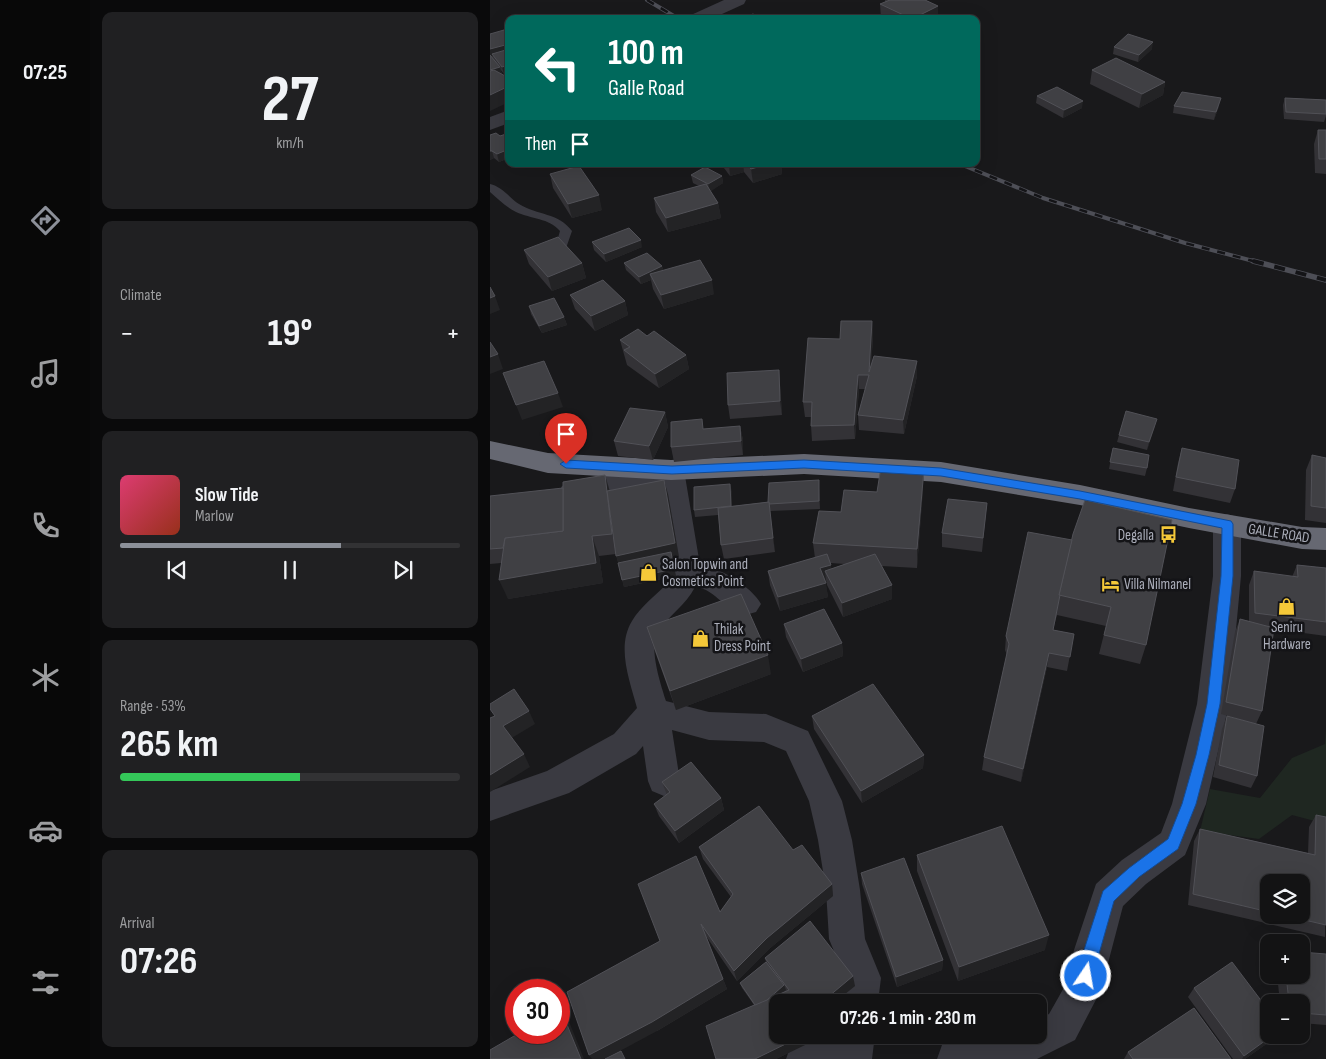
<!DOCTYPE html>
<meta charset="utf-8">
<style>
body{margin:0;font-family:"Sofia Sans Condensed",sans-serif;background:#202022;color:#f1f3f6;height:100vh;display:flex;flex-direction:column;font-size:19px;white-space:nowrap}
*{box-sizing:border-box;margin:0}
p{font-size:16px;color:#9d9ea0}
.icon{flex:none;width:28px;height:28px;fill:none;stroke:currentColor;stroke-width:2;stroke-linecap:round;stroke-linejoin:round}
.map{position:relative;flex:1;overflow:hidden}
.panel{display:flex;flex-direction:column;gap:12px;padding:12px;background:#0a0a0b;width:400px}
.panel>*{flex:none}
.banner{position:absolute;left:15px;top:15px;width:475px;height:152px;border-radius:10px;box-shadow:0 5px 20px #0002,0 0 0 1px #323234;background:#00695c;color:#fff;overflow:hidden}
.controls{position:absolute;left:770px;top:874px;display:grid;gap:10px}
.controls a{display:grid;place-items:center;width:50px;height:50px;border-radius:10px;background:#131314;box-shadow:0 5px 20px #0002,0 0 0 1px #323234;font-size:25px}
.speed{position:absolute;left:15px;top:979px;display:flex;gap:10px;font-size:25px;font-weight:700;text-align:center}
.speed>*{display:grid;place-content:center;width:65px;height:65px;border-radius:50%;background:#131314;box-shadow:0 5px 20px #0002,0 0 0 1px #323234;line-height:1}
.speed .limit{border:8px solid #d22;background:#fff;color:#111}
.pin{position:absolute;display:grid;place-items:center;width:42px;height:42px;color:#fff;margin:-51px -21px;border-radius:50% 50% 50% 0;rotate:-45deg;box-shadow:0 0 5px #0007}
.pin .icon{rotate:45deg}
.me{position:absolute;width:55px;margin:-28px;rotate:12deg;stroke-linejoin:round;filter:drop-shadow(0 0 4px #0008)}
.turn{display:flex;align-items:center;gap:18px;height:105px;padding:0 20px;font-size:22px}
.turn .icon{width:65px;height:65px;stroke-width:2.5}
.turn b{display:block;font-size:35px;line-height:42px}
.then{display:flex;align-items:center;height:48px;padding:0 20px;background:#0003;gap:10px;font-size:19px}
.big{font-size:38px;font-weight:700;line-height:1.1}
.panel .tile{flex:1;display:flex;flex-direction:column;justify-content:center;gap:8px;min-width:0;padding:0 18px;border-radius:10px;background:#202022}
.panel .dial{align-items:center;gap:0}
.dial b{font-size:65px;line-height:1}
.song{display:flex;align-items:center;gap:15px}
.cover{width:60px;height:60px;border-radius:8px;background:linear-gradient(135deg,hsl(340 70% 55%),hsl(10 70% 35%))}
.played{height:5px;border-radius:2px;background:linear-gradient(90deg,#8c9099 65%,#323234 65%)}
.keys{display:flex;justify-content:space-around;direction:ltr}
.heat{display:flex;justify-content:space-between;align-items:center;font-size:28px;direction:ltr}
.charge{height:8px;border-radius:4px;background:linear-gradient(90deg,#34c759 53%,#323234 0)}
.trip{position:absolute;left:279px;top:994px;width:278px;height:50px;border-radius:10px;background:#131314;box-shadow:0 5px 20px #0002,0 0 0 1px #323234;font-weight:700;line-height:50px;text-align:center}
main{display:flex;flex:1;min-height:0}
.tabs{display:flex;flex-direction:column;width:90px;justify-content:space-around;align-items:center;background:#080808;color:#9d9ea0}
.tabs .icon{width:35px;height:35px}
.tabs .active{color:#8c9099}
.tabs b{font-size:22px;color:#f1f3f6}
.map>svg:first-child{display:block}
.green{fill:#1f2721}
.lines{fill:none;stroke-linecap:round;stroke-linejoin:round}
.lane{fill:#3a3a41;fill-rule:evenodd}
.street{fill:#3a3a41;fill-rule:evenodd}
.highway{fill:#666872;fill-rule:evenodd}
.rail-far1-casing{stroke:#4d4e56;stroke-width:4}
.rail-casing{stroke:#4d4e56;stroke-width:5.5}
.rail-far1{stroke:#141417;stroke-width:2.5;stroke-dasharray:8;stroke-linecap:butt}
.rail{stroke:#141417;stroke-width:4;stroke-dasharray:11;stroke-linecap:butt}
.wall{fill:#333236;fill-rule:evenodd}
.shaded-wall{fill:#232325}
.building{fill:#404044;stroke:#515157}
.route{fill:#1a73e8;stroke:#114b97}
.labels{text-anchor:middle;stroke-width:5;stroke-linejoin:round;paint-order:stroke}
.street-label{font-size:15px;fill:#acafbb;stroke:#141417}
.poi-label{font-size:15px;fill:#acafbb;stroke:#141417;text-anchor:start}
</style>
<main>
<nav class="tabs">
<b>07:25</b>
<svg class="icon active" aria-label="directions" viewBox="0 0 24 24"><path d="M12 3l9 9-9 9-9-9zM9 14v-3h6M13 9l2 2-2 2"/></svg>
<svg class="icon" aria-label="music" viewBox="0 0 24 24"><path d="M9 18V5l10-2v13"/><circle cx="6" cy="18" r="3"/><circle cx="16" cy="16" r="3"/></svg>
<svg class="icon" aria-label="phone" viewBox="0 0 24 24"><path d="M5 4h4l2 5-3 2q2 4 5 5l2-3 5 2v4C11 20 4 13 5 4z"/></svg>
<svg class="icon" aria-label="climate" viewBox="0 0 24 24"><path d="M12 3v18M4 7l16 10M4 17L20 7"/></svg>
<svg class="icon" aria-label="car" viewBox="0 0 24 24"><path d="M5 17H2v-5l4-1 3-4h7l3 4 3 1v5h-3M9 17h6M6 11h13"/><circle cx="7" cy="17" r="2"/><circle cx="17" cy="17" r="2"/></svg>
<svg class="icon" aria-label="filters" viewBox="0 0 24 24"><path d="M4 7h16M4 17h16"/><circle cx="9" cy="7" r="2"/><circle cx="15" cy="17" r="2"/></svg>
</nav>
<section class="panel">
<div class="tile dial"><b>27</b><p>km/h</p></div>
<div class="tile"><p>Climate</p>
<div class="heat"><a>−</a><b class="big">19°</b><a>+</a></div>
</div>
<div class="tile">
<div class="song"><i class="cover"></i><div><b>Slow Tide</b><p>Marlow</p></div></div>
<div class="played"></div>
<div class="keys"><svg class="icon" aria-label="previous" viewBox="0 0 24 24"><path d="M18 5L8 12l10 7zM5 5v14"/></svg><svg class="icon" aria-label="pause" viewBox="0 0 24 24"><path d="M8 5v14M16 5v14"/></svg><svg class="icon" aria-label="next" viewBox="0 0 24 24"><path d="M6 5l10 7-10 7zM19 5v14"/></svg></div>
</div>
<div class="tile"><p>Range · 53%</p><b class="big">265 km</b><div class="charge"></div></div>
<div class="tile"><p>Arrival</p><b class="big">07:26</b></div>
</section>
<div class="map">
<svg width="836" height="1059" viewBox="0 0 836 1059">
<rect width="100%" height="100%" fill="#19191b"/>
<path class="green" d="M836,729V824L802,815L769,839L710,831L720,789L770,798L802,758L835,744Z"/>
<g class="lines">
<path class="lane" d="M0,184C11,186 20,198 29,204C48,216 68,212 82,231L75,251H67L65,248L70,231C59,218 41,219 26,212C16,207 8,199 0,192Z"/>
<g class="street">
<path d="M234,0H256L254,4L221,19H199L201,15Z"/>
<path d="M19,110V123L0,130V117Z"/>
<path d="M181,460L190,463L194,470L210,565C229,567 261,586 271,604L266,612C238,622 230,589 205,587C196,605 178,616 168,632C158,647 171,685 176,701L219,712L276,714L318,731L352,801L362,840L370,890L375,939L391,978L388,1002H351L355,978L339,939L336,890L328,840L319,801L296,751L274,742L219,740L182,730L190,781L186,791L174,796L162,791L158,781L153,746L146,754L79,793L0,821V791L57,771L124,734L147,708C140,681 126,647 142,621C150,607 167,594 179,582L183,575L170,482L81,503L72,500L68,493L72,486L81,483Z"/>
<path d="M737,514L747,517L751,524V576L739,704L716,804L695,855L656,884L633,906L611,990L585,1040L547,1059H447L452,1045C483,1033 515,1035 548,1035V1019L559,1014L576,984L584,950L606,884L632,860L671,833L682,804L707,704L723,576V524L727,517Z"/>
<path d="M347,1035H385L382,1059H296L301,1045L329,1037L346,1042Z"/>
</g>
<path class="highway" d="M0,441L58,453L181,460L314,454L451,462L590,485L699,508L812,527L836,528V550L812,549L699,528L590,505L451,482L314,474L181,480L58,473L0,459Z"/>
<defs>
<g id="rail-far1">
<path d="M157,0L189,19"/>
<path d="M470,164L553,198L695,243L767,262"/>
</g>
<path id="rail" d="M763,261L836,280"/>
</defs>
<use href="#rail-far1" class="rail-far1-casing"/>
<use href="#rail" class="rail-casing"/>
<use href="#rail-far1" class="rail-far1"/>
<use href="#rail" class="rail"/>
</g>
<g class="wall">
<path d="M395,0H435L448,6V19H393L391,18L390,4L395,2Z"/>
<path d="M0,34L19,36V73L14,74L10,69L12,74L0,111Z"/>
<path d="M624,47L662,49L648,62L623,54Z"/>
<path d="M602,70L675,82L673,95L649,108L600,84Z"/>
<path d="M547,96L592,108L573,118L546,103Z"/>
<path d="M795,98L836,100V116L834,122L794,119L793,105Z"/>
<path d="M684,106H729L724,120L683,113Z"/>
<path d="M828,130H836V174L825,173L824,144Z"/>
<path d="M0,135L19,136V158L9,162L4,158L0,160Z"/>
<path d="M231,164H291L292,174L263,183L254,172L240,176Z"/>
<path d="M60,174L112,210L82,218L63,188Z"/>
<path d="M201,175L232,176L233,183L220,191L228,203L231,218L178,232L166,212L164,198L209,186L203,183Z"/>
<path d="M102,242L152,247L116,262L104,250Z"/>
<path d="M34,250L92,263L96,278L62,291L39,264Z"/>
<path d="M134,263L172,266L173,270L224,294L174,309L163,289L161,280L151,284L136,270Z"/>
<path d="M80,295L135,301L138,315L105,331L85,309Z"/>
<path d="M39,306L74,317L77,325L52,333L41,314Z"/>
<path d="M382,321L383,336L381,367L427,361V376L414,434L369,430L368,415L375,389H369L365,439L322,441L321,426V417H315L313,402L350,339Z"/>
<path d="M157,336L196,355L199,369L169,388L137,365L130,340Z"/>
<path d="M290,384L292,415L240,419L238,405Z"/>
<path d="M175,412L178,427L163,460L128,456L124,441Z"/>
<path d="M250,426L253,440V455L184,462L181,447Z"/>
<path d="M665,426L657,450L627,442L629,435Z"/>
<path d="M623,448L657,468L655,476L619,469Z"/>
<path d="M692,448L745,489L740,503L683,491L688,463Z"/>
<path d="M822,455L836,458V523L815,520L816,470Z"/>
<path d="M329,488L330,509L280,511L285,552L234,559L231,545L228,515L205,517L204,510L242,491V506L279,502Z"/>
<path d="M433,489L427,568L392,566L402,585V599L353,617L337,585L336,580L335,581L338,597L290,611L280,585L278,571L325,558L323,543L387,492ZM341,563L355,564L341,569Z"/>
<path d="M120,490L178,494L189,557L182,558L186,576L134,587L126,554L109,556L113,583L18,599L11,563L0,564V496Z"/>
<path d="M497,503L492,552L452,547V533Z"/>
<path d="M582,540L656,645L650,664L609,654L616,626L567,615L563,630L584,634L577,671L557,667L531,782L492,770L494,757L517,655L515,650L516,636Z"/>
<path d="M807,565L836,568V636L784,629L772,711L766,724L731,714L745,632L750,619L759,621V585L764,571L802,577Z"/>
<path d="M294,624L352,643L353,656L313,672L296,637Z"/>
<path d="M157,627L281,674L186,710L163,646Z"/>
<path d="M322,716L434,755L433,768L372,803L324,729Z"/>
<path d="M737,716L767,776L761,788L723,777L732,729Z"/>
<path d="M172,782L231,798L234,810L189,843L169,816L164,804L177,795Z"/>
<path d="M826,815L836,817L835,937L698,905L704,841L710,829L818,853L819,827ZM779,882L811,915H779Z"/>
<path d="M209,847L303,850L342,884L343,896L279,949L247,981L216,936L237,989L167,1031L77,992L230,912L241,897L213,859Z"/>
<path d="M427,855L555,950L468,981L427,871Z"/>
<path d="M371,873L453,960L452,970L407,987L372,884Z"/>
<path d="M836,954V1025L811,1023V1002H790L787,975H811Z"/>
<path d="M275,958L365,986L345,1002H288L315,1035L317,1044L286,1059H226L264,1005L252,988L250,983L276,962Z"/>
<path d="M704,988L779,1035H787L785,1038L755,1059H743L698,997Z"/>
<path d="M638,1052L741,1059H634Z"/>
</g>
<g class="shaded-wall">
<path d="M448,6V19H422Z"/>
<path d="M663,42L662,49L648,62L649,55Z"/>
<path d="M19,44V52L2,54L3,56L0,57V49Z"/>
<path d="M19,65V73L14,74L12,67Z"/>
<path d="M10,67L12,75L0,78V70Z"/>
<path d="M675,82L673,95L649,108L652,94Z"/>
<path d="M19,86V102L0,111V95Z"/>
<path d="M731,98L729,106L724,120L726,112Z"/>
<path d="M593,101L592,108L573,118L574,110Z"/>
<path d="M19,149V158L9,162L7,154Z"/>
<path d="M0,151H2L4,158L0,160Z"/>
<path d="M239,164H253L254,172L240,176Z"/>
<path d="M278,164H291L292,174L263,183L261,169Z"/>
<path d="M232,176L233,183L220,192L218,184Z"/>
<path d="M109,195L112,210L82,218L78,204Z"/>
<path d="M228,203L231,218L178,232L176,218Z"/>
<path d="M151,240L152,247L116,262L114,254Z"/>
<path d="M92,263L96,278L62,291L58,277Z"/>
<path d="M172,266L174,274H160L161,280L151,284L149,277Z"/>
<path d="M222,280L224,294L174,309L171,295Z"/>
<path d="M5,296L10,310L0,314V298Z"/>
<path d="M135,301L138,315L105,331L101,316Z"/>
<path d="M74,317L77,325L52,333L49,326Z"/>
<path d="M382,321L383,336L380,387L379,372Z"/>
<path d="M8,354L13,369L0,374V357Z"/>
<path d="M196,355L199,369L169,388L165,374Z"/>
<path d="M427,361V376L414,434L413,420Z"/>
<path d="M289,370L290,384L292,415L290,401Z"/>
<path d="M368,375L369,389L365,439L364,425Z"/>
<path d="M68,393L73,407L32,420L26,405Z"/>
<path d="M175,412L178,427L163,460L159,446Z"/>
<path d="M667,419L665,426L657,450L659,442Z"/>
<path d="M250,426L253,440V455L251,441Z"/>
<path d="M434,469L433,489L427,568V549Z"/>
<path d="M115,475L121,495L128,554L122,534Z"/>
<path d="M174,480L178,494L189,557L182,558L186,576L134,587L132,580L131,570L126,556Z"/>
<path d="M240,484L242,491V514L241,507Z"/>
<path d="M279,502L281,516L285,552L283,538Z"/>
<path d="M102,536L109,556L113,583L18,599L9,580Z"/>
<path d="M341,565L342,579L335,571L336,580L331,582L330,568Z"/>
<path d="M336,583L338,597L290,611L288,597Z"/>
<path d="M402,585V599L353,617L352,603Z"/>
<path d="M352,643L353,656L313,672L311,659Z"/>
<path d="M559,653L557,667L531,782L533,769Z"/>
<path d="M278,655L281,674L186,710L180,691Z"/>
<path d="M39,711L45,724L20,739L13,726Z"/>
<path d="M34,754L40,767L0,792V775Z"/>
<path d="M434,755L433,768L372,803L371,791Z"/>
<path d="M231,798L234,810L189,843L185,831Z"/>
<path d="M342,884L343,896L279,949L247,981L244,971L277,938Z"/>
<path d="M559,935L555,950L468,981L469,967Z"/>
<path d="M453,960L452,970L407,987L406,977Z"/>
<path d="M363,976L365,986L345,1002H332Z"/>
<path d="M233,979L237,989L167,1031L115,1059H102L99,1055Z"/>
<path d="M294,985L296,990L269,1012L267,1007Z"/>
<path d="M71,1010L78,1019L94,1059H91Z"/>
<path d="M315,1035L317,1044L286,1059H265Z"/>
<path d="M783,1035H787L785,1038L755,1059H752L754,1056Z"/>
</g>
<g class="building">
<path d="M400,0H435L448,6L422,19L390,4Z"/>
<path d="M263,14L272,19H251Z"/>
<path d="M14,30L19,36V44L0,49V34Z"/>
<path d="M638,34L663,42L649,55L624,47Z"/>
<path d="M19,49V65L12,67L2,54Z"/>
<path d="M0,55L10,67L0,70Z"/>
<path d="M626,58L675,82L652,94L602,70Z"/>
<path d="M4,70L19,78V86L0,95V71Z"/>
<path d="M567,87L593,101L574,110L547,96Z"/>
<path d="M692,92L731,98L726,112L684,106Z"/>
<path d="M795,98L836,100V114L796,112Z"/>
<path d="M828,130H836V159H829Z"/>
<path d="M6,133L10,136L16,134L19,136V149L7,154L2,151H0V135Z"/>
<path d="M257,164H278L261,169Z"/>
<path d="M89,166L109,195L78,204L60,174Z"/>
<path d="M215,167L232,176L218,184L201,175Z"/>
<path d="M216,184L228,203L176,218L164,198Z"/>
<path d="M139,228L151,240L114,254L102,242Z"/>
<path d="M68,237L92,263L58,277L34,250Z"/>
<path d="M157,253L172,266L149,277L134,263Z"/>
<path d="M210,260L222,280L171,295L160,274Z"/>
<path d="M113,280L135,301L101,316L80,295Z"/>
<path d="M0,287L5,296L0,298Z"/>
<path d="M64,298L74,317L49,326L39,306Z"/>
<path d="M351,321H382L379,372L384,356L427,361L413,420L368,415L379,375H368L364,425L321,426L322,402H313L318,338L350,339Z"/>
<path d="M148,329L157,336L164,331L196,355L165,374L134,350L140,347L130,340Z"/>
<path d="M0,342L8,354L0,357Z"/>
<path d="M54,361L68,393L26,405L13,373Z"/>
<path d="M289,370L290,401L238,405L237,373Z"/>
<path d="M140,408L175,412L159,446L124,441Z"/>
<path d="M636,411L667,419L659,442L629,435Z"/>
<path d="M212,419L213,429L250,426L251,441L181,447V422Z"/>
<path d="M623,448L659,455L657,468L620,462Z"/>
<path d="M692,448L749,460L745,489L686,477Z"/>
<path d="M822,455L836,458V508L821,506Z"/>
<path d="M391,467L434,469L427,549L323,543L329,511L351,512L354,490L387,492Z"/>
<path d="M115,475L122,534L102,536L106,563L9,580L15,538L73,531V482Z"/>
<path d="M174,480L185,543L126,556L117,491Z"/>
<path d="M329,480V501L279,504L278,502L279,483Z"/>
<path d="M240,484L241,506L204,510V487Z"/>
<path d="M73,488V531L15,538L13,548L0,549V496Z"/>
<path d="M458,499L497,503L493,538L452,533Z"/>
<path d="M595,500L682,520L656,645L614,635L621,607L569,595L583,534Z"/>
<path d="M279,502L283,538L231,545L228,508Z"/>
<path d="M538,532L582,540L569,595H570L563,630L584,634L580,657L559,653L533,769L494,757L519,644L516,636Z"/>
<path d="M181,552L184,569L132,580L128,563Z"/>
<path d="M337,554L341,565L330,568L336,583L288,597L278,571Z"/>
<path d="M385,554L402,585L352,603L335,571Z"/>
<path d="M807,565L836,568V622L765,613L764,571L808,577Z"/>
<path d="M251,594L278,655L180,691L157,627Z"/>
<path d="M334,609L352,643L311,659L294,624Z"/>
<path d="M750,619L784,628L772,711L736,702Z"/>
<path d="M383,684L434,755L371,791L322,716Z"/>
<path d="M24,689L39,711L13,726L34,754L0,775V718L5,716L0,709V704Z"/>
<path d="M737,716L774,726L767,776L729,765Z"/>
<path d="M201,762L231,798L185,831L164,804L180,792L172,782Z"/>
<path d="M269,806L303,850L312,845L342,884L277,938L244,971L211,924L233,979L162,1022L99,1055L77,992L170,941L148,884L206,856L230,912L243,894L209,847Z"/>
<path d="M826,815L836,817V925L793,915H811V882H779V912L703,894L710,829L825,855Z"/>
<path d="M512,826L559,935L469,967L427,855Z"/>
<path d="M414,858L453,960L406,977L371,873Z"/>
<path d="M320,921L363,976L332,1002H309L306,999L307,1002H288V1035H314L265,1059H226L216,1026L299,990L275,958Z"/>
<path d="M811,952L836,954V1015L811,1013V1002H799L796,975H811Z"/>
<path d="M276,962L294,985L277,1000L265,1005L250,983Z"/>
<path d="M742,962L779,1011V1035H783L754,1056L704,988Z"/>
<path d="M704,1008L741,1059H643L638,1052Z"/>
<path d="M71,1010L91,1059H0V1050L31,1032H69V1011Z"/>
<path d="M131,1051L135,1059H115Z"/>
</g>
<path class="route" d="M76,460L182,466L314,460L451,468L590,491L741,521L743,524V576L730,704L719,755L706,804L688,849L649,877L624,901L601,982L596,984L591,982L589,976L594,950L613,891L639,868L678,839L692,804L706,755L717,704L731,576L732,528L590,499L451,476L314,468L182,474L76,468L70,464Z"/>
<defs>
<symbol id="bus-bare" viewBox="-9 -9 18 18"><path d="M-5-6H5V4H4V6H2V4H-2V6H-4V4H-5ZM-3.5-4V0h7V-4ZM-3.5 1.2v1.5H-2V1.2ZM2 1.2v1.5H3.5V1.2Z" fill="#f4c839" stroke="#141417" stroke-width="2.5" paint-order="stroke"/></symbol>
<symbol id="shop-bare" viewBox="-9 -9 18 18"><path d="M-5-2.5h2.3a2.7 3.5 0 0 1 5.4 0H5L5.5 6h-11ZM-1.5-2.5h3a1.5 2.3 0 0 0-3 0Z" fill="#f4c839" stroke="#141417" stroke-width="2.5" paint-order="stroke"/></symbol>
<symbol id="hotel-bare" viewBox="-9 -9 18 18"><path d="M-6-4.5h1.5V1H6V5H4.5V3h-9V5H-6ZM-4 0a1.8 1.8 0 1 1 3.6 0ZM.5 0V-2.5h3Q6-2.5 6 0Z" fill="#f4c839" stroke="#141417" stroke-width="2.5" paint-order="stroke"/></symbol>
</defs>
<g fill-rule="evenodd">
<use href="#bus-bare" x="666" y="522" width="25" height="25"/>
<use href="#shop-bare" x="146" y="560" width="25" height="25"/>
<use href="#hotel-bare" x="608" y="572" width="25" height="25"/>
<use href="#shop-bare" x="784" y="594" width="25" height="25"/>
<use href="#shop-bare" x="198" y="626" width="25" height="25"/>
</g>
<g class="labels">
<g class="street-label">
<text transform="translate(789 533) rotate(9)" y="5">GALLE ROAD</text>
</g>
<g class="poi-label">
<text x="664" y="540" text-anchor="end">Degalla</text>
<text x="172" y="569">Salon Topwin and<tspan x="172" dy="17">Cosmetics Point</tspan></text>
<text x="634" y="589">Villa Nilmanel</text>
<text x="797" y="632" text-anchor="middle">Seniru<tspan x="797" dy="17">Hardware</tspan></text>
<text x="224" y="634">Thilak<tspan x="224" dy="17">Dress Point</tspan></text>
</g>
</g>
</svg>
<div class="controls">
<a><svg class="icon" aria-label="layers" viewBox="0 0 24 24"><path d="M12 4l9 5-9 5-9-5zM3 14l9 5 9-5"/></svg></a>
<a>+</a>
<a>−</a>
</div>
<div class="speed"><div class="limit">30</div></div>
<div class="pin" style="left:76px;top:464px;background:#d93025"><svg class="icon" aria-label="arrive" viewBox="0 0 24 24"><path d="M6 21V4h12l-3 4 3 4H6"/></svg></div>
<svg class="me" style="left:596px;top:976px" viewBox="-20 -20 40 40"><circle r="17" fill="#1a73e8" stroke="#fff" stroke-width="3"/><path d="M0-11L8 9 0 5-8 9z" fill="#fff"/></svg>
<div class="trip">07:26 · 1 min · 230 m</div>
<div class="banner">
<div class="turn"><svg class="icon" aria-label="left" viewBox="0 0 24 24"><path d="M17 20v-9H6M10 6l-5 5 5 5"/></svg><div><b>100 m</b>Galle Road</div></div>
<div class="then">Then<svg class="icon" aria-label="arrive" viewBox="0 0 24 24"><path d="M6 21V4h12l-3 4 3 4H6"/></svg></div>
</div>
</div>
</main>
